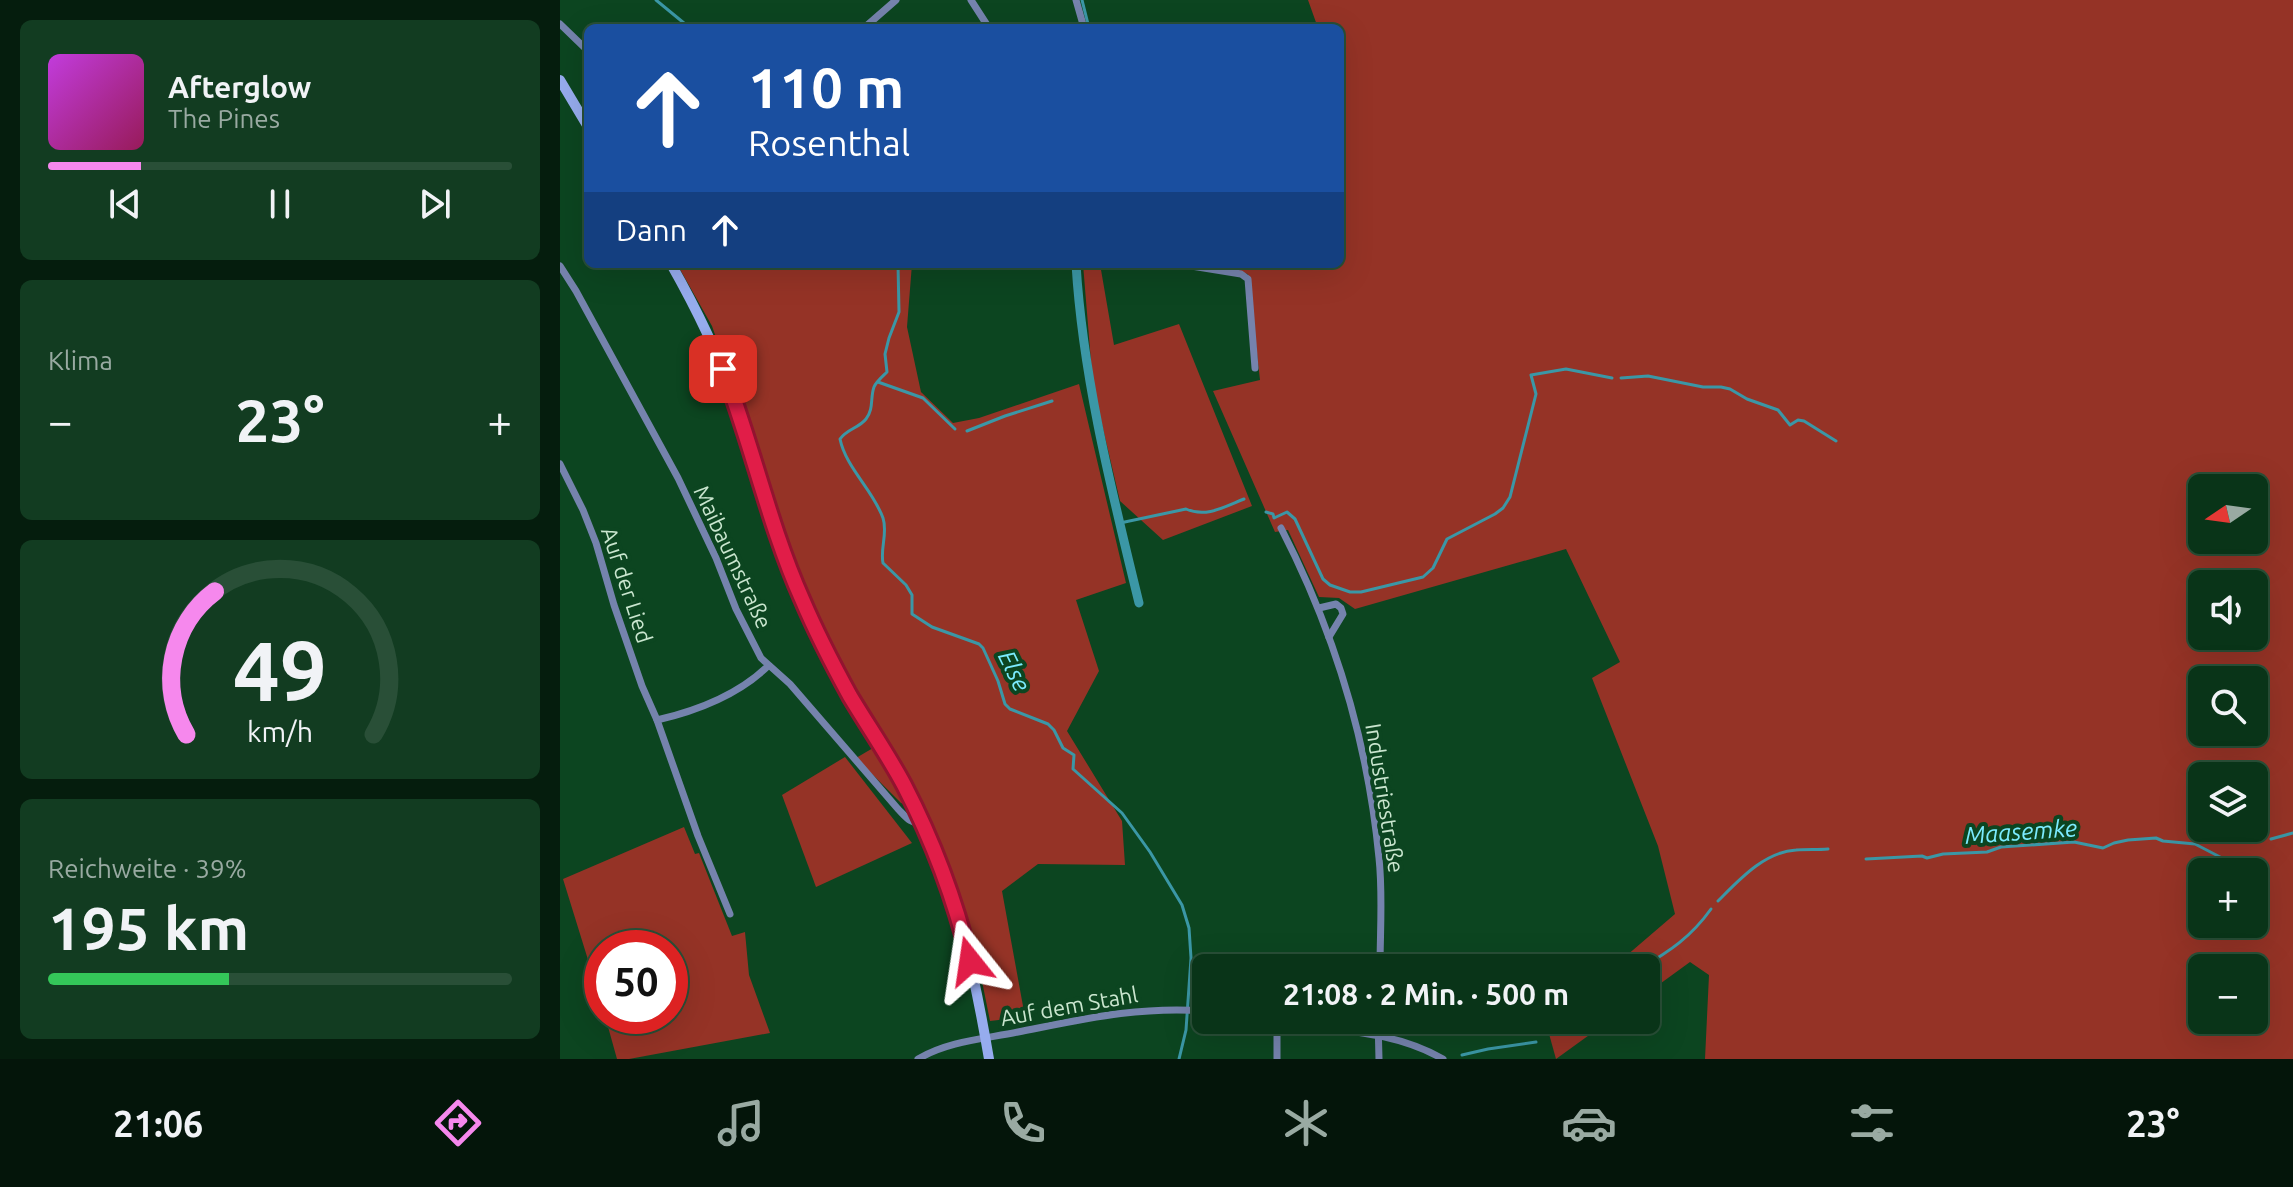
<!DOCTYPE html>
<html lang="de">
<meta charset="utf-8">
<style>
body{margin:0;font-family:Ubuntu,sans-serif;background:#123c21;color:#f1f3f6;height:100vh;display:flex;flex-direction:column;font-size:30px;white-space:nowrap}
*{box-sizing:border-box;margin:0}
p{font-size:26px;color:#99aaa2}
.icon{flex:none;width:44px;height:44px;fill:none;stroke:currentColor;stroke-width:2;stroke-linecap:round;stroke-linejoin:round}
.map{position:relative;flex:1;overflow:hidden}
.side{display:flex;flex-direction:column;gap:20px;padding:20px;background:#051d0d;width:560px}
.side>*{flex:none}
.hud{position:absolute;left:24px;top:24px;width:760px;height:244px;border-radius:12px;box-shadow:0 8px 32px #0002,0 0 0 2px #294f37;background:#1a4fa0;color:#fff;overflow:hidden}
.needle{width:52px;rotate:257deg}
.tools{position:absolute;left:1628px;top:474px;display:grid;gap:16px}
.tools a{display:grid;place-items:center;width:80px;height:80px;border-radius:12px;background:#093418;box-shadow:0 8px 32px #0002,0 0 0 2px #294f37;font-size:40px}
.speed{position:absolute;left:24px;top:930px;display:flex;gap:16px;font-size:40px;font-weight:700;text-align:center}
.speed>*{display:grid;place-content:center;width:104px;height:104px;border-radius:50%;background:#093418;box-shadow:0 8px 32px #0002,0 0 0 2px #294f37;line-height:1}
.speed .limit{border:12px solid #d22;background:#fff;color:#111}
.pin{position:absolute;display:grid;place-items:center;width:68px;height:68px;color:#fff;margin:-34px;border-radius:16px;box-shadow:0 4px 12px #0006}
.me{position:absolute;width:88px;margin:-44px;rotate:345deg;stroke-linejoin:round;filter:drop-shadow(0 0 6px #0008)}
.turn{display:flex;align-items:center;gap:28px;height:168px;padding:0 32px;font-size:36px}
.turn .icon{width:104px;height:104px;stroke-width:2.5}
.turn b{display:block;font-size:56px;line-height:68px}
.then{display:flex;align-items:center;height:76px;padding:0 32px;background:#0003;gap:16px;font-size:30px}
.big{font-size:60px;font-weight:700;line-height:1.1}
.side .widget{flex:1;display:flex;flex-direction:column;justify-content:center;gap:12px;min-width:0;padding:0 28px;border-radius:12px;background:#123c21}
.side .dial{align-items:center;gap:0}
.dial svg{height:208px;overflow:visible;fill:none;stroke:#294f37;stroke-width:7;stroke-linecap:round;text-anchor:middle}
.dial text{fill:#f1f3f6;stroke:none}
.song{display:flex;align-items:center;gap:24px}
.cover{width:96px;height:96px;border-radius:12px;background:linear-gradient(135deg,hsl(290 70% 55%),hsl(330 70% 35%))}
.played{height:8px;border-radius:4px;background:linear-gradient(90deg,#f688ed 20%,#294f37 20%)}
.keys{display:flex;justify-content:space-around;direction:ltr}
.heat{display:flex;justify-content:space-between;align-items:center;font-size:44px;direction:ltr}
.charge{height:12px;border-radius:6px;background:linear-gradient(90deg,#34c759 39%,#294f37 0)}
.trip{position:absolute;left:632px;top:954px;width:468px;height:80px;border-radius:12px;background:#093418;box-shadow:0 8px 32px #0002,0 0 0 2px #294f37;font-weight:700;line-height:80px;text-align:center}
.tabs{display:flex;height:128px;justify-content:space-around;align-items:center;background:#04150a;color:#99aaa2}
.tabs .icon{width:56px;height:56px}
.tabs .on{color:#f688ed}
.tabs b{font-size:36px;color:#f1f3f6}
main{display:flex;flex:1;min-height:0}
.map>svg:first-child{display:block}
.green{fill:#953326;fill-rule:evenodd}
.lines{fill:none;stroke-linecap:round;stroke-linejoin:round}
.stream{stroke:#3b97a6;stroke-width:3}
.canal{stroke:#3b97a6;stroke-width:9}
.minor{stroke:#7583ad;stroke-width:7}
.secondary{stroke:#96acee;stroke-width:10}
.route-casing{stroke:#92132f;stroke-width:20}
.route{stroke:#e11d48;stroke-width:14}
.labels{text-anchor:middle;stroke-width:8;stroke-linejoin:round;paint-order:stroke}
.street-label{font-size:22px;fill:#cae6cf;stroke:#0c4520}
.water-label{font-size:24px;font-style:italic;fill:#7bebff;stroke:#0c4520}
</style>
<main>
<section class="side">
<div class="widget">
<div class="song"><i class="cover"></i><div><b>Afterglow</b><p>The Pines</p></div></div>
<div class="played"></div>
<div class="keys"><svg class="icon" aria-label="previous" viewBox="0 0 24 24"><path d="M18 5L8 12l10 7zM5 5v14"/></svg><svg class="icon" aria-label="pause" viewBox="0 0 24 24"><path d="M8 5v14M16 5v14"/></svg><svg class="icon" aria-label="next" viewBox="0 0 24 24"><path d="M6 5l10 7-10 7zM19 5v14"/></svg></div>
</div>
<div class="widget"><p>Klima</p>
<div class="heat"><a>−</a><b class="big">23°</b><a>+</a></div>
</div>
<div class="widget dial"><svg viewBox="0 0 100 80">
<path d="M14 69A42 42 0 1 1 86 69"/>
<path d="M14 69A42 42 0 0 1 25 14" stroke="#f688ed"/>
<text x="50" y="56" font-size="32" font-weight="700">49</text>
<text x="50" y="72" font-size="11">km/h</text>
</svg></div>
<div class="widget"><p>Reichweite · 39%</p><b class="big">195 km</b><div class="charge"></div></div>
</section>
<div class="map">
<svg width="1733" height="1059" viewBox="0 0 1733 1059">
<rect width="100%" height="100%" fill="#0c4520"/>
<g class="green">
<path d="M748,0H1733V1059H1145L1149,975L1130,962L1086,994V968H1052L1115,914L1098,846L1032,678L1060,662L1006,549L795,609L779,598L759,597L728,530L715,532L653,391L700,380L688,274L651,267L652,264H780V28H758ZM1642,488H1694V540H1642ZM1642,584H1694V636H1642ZM1642,680H1694V732H1642ZM1642,776H1694V828H1642ZM1642,872H1694V924H1642ZM1642,968H1694V1020H1642Z"/>
<path d="M117,264H352L347,327L361,392L393,423L419,418L519,384L566,583L516,600L539,671L507,731L562,821L565,865L478,864L442,891L465,1017L430,1021L416,951L398,894L365,815L247,599L152,326Z"/>
<path d="M523,264H540L554,345L619,324L692,506L603,540L560,501L533,386Z"/>
<path d="M313,748L348,806L341,803L296,758Z"/>
<path d="M285,757L352,843L256,887L222,795Z"/>
<path d="M124,827L135,854L139,853L172,936L185,932L189,975L210,1033L69,1059H57L45,1016H110V948H42V1005L3,879Z"/>
<path d="M990,1020H1050L996,1059L986,1023Z"/>
</g>
<g class="lines">
<g class="stream">
<path d="M96,0L130,28"/>
<path d="M522,0L529,28"/>
<path d="M338,264L339,312L329,338L325,354L327,372C323,376 316,382 314,387C310,398 314,409 306,419C299,428 287,429 280,439C286,468 313,490 323,518C328,533 320,548 323,563L346,585L352,595V614L372,627L419,644L423,648L438,681L445,704L450,709L488,724L494,730L503,748L514,755L513,769L562,813L590,852L622,905L629,928L631,958L626,1030L619,1059"/>
<path d="M1061,378L1088,376L1143,387H1161L1170,389L1187,399L1218,410L1230,425L1238,420L1244,421L1276,441"/>
<path d="M318,382L363,398L395,429"/>
<path d="M407,431L445,416L492,401"/>
<path d="M706,512L713,514L714,518L727,512L735,519L763,579L770,585L790,592H801L863,577L873,568L887,539L935,514L943,508L950,497L976,394L971,375L1006,369L1052,378"/>
<path d="M560,523L626,509C646,518 664,507 684,499"/>
<path d="M1711,839L1733,833"/>
<path d="M1306,859L1362,856L1367,858L1383,854L1427,852L1441,847L1514,842L1543,848L1554,843L1568,840L1596,838L1603,841L1635,844L1662,858"/>
<path d="M1158,901C1179,880 1204,852 1236,850C1247,849 1257,850 1268,849"/>
<path d="M1081,968C1110,951 1131,937 1151,909"/>
<path d="M995,1032L1016,1020"/>
<path d="M902,1055L928,1049L976,1042"/>
</g>
<path class="canal" d="M516,264C523,379 552,492 579,603"/>
<g class="minor">
<path d="M411,0L429,28"/>
<path d="M516,0L524,28"/>
<path d="M0,24L28,51"/>
<path d="M304,28L336,0"/>
<path d="M619,264L681,274L688,279L695,368"/>
<path d="M0,266L16,291L118,478L156,558L176,609L201,658L230,684L338,809C345,816 351,825 362,822"/>
<path d="M0,464L23,510L36,543L54,605L82,686L97,720L138,836L170,914"/>
<path d="M721,528C774,631 808,743 819,858C823,895 820,932 820,968"/>
<path d="M759,608L776,604L781,608L783,614L769,637"/>
<path d="M97,720C136,711 179,694 208,666"/>
<path d="M707,1020C767,1031 829,1028 883,1059"/>
<path d="M818,1020L819,1059"/>
<path d="M717,1022V1059"/>
<path d="M358,1059C389,1041 424,1039 458,1032C524,1019 578,1006 646,1011"/>
</g>
<g class="secondary">
<path d="M0,80L28,127"/>
<path d="M111,264C136,308 158,353 175,401C199,465 214,533 241,596C255,630 272,663 289,694C313,737 341,777 362,821C398,896 415,977 429,1059"/>
</g>
</g>
<g class="lines">
<defs>
<path id="route" d="M163,369C192,444 209,525 242,599C256,632 273,665 290,696C308,726 328,755 344,785C373,841 395,900 410,961"/>
</defs>
<use href="#route" class="route-casing"/>
<use href="#route" class="route"/>
</g>
<g class="labels">
<g class="street-label">
<text transform="translate(173 557) rotate(65)" y="8">Maibaumstraße</text>
<text transform="translate(67 585) rotate(72)" y="8">Auf der Lied</text>
<text transform="translate(825 798) rotate(81)" y="8">Industriestraße</text>
<text transform="translate(509 1006) rotate(-10)" y="8">Auf dem Stahl</text>
</g>
<g class="water-label">
<text transform="translate(454 671) rotate(64)" y="8">Else</text>
<text transform="translate(1461 832) rotate(-4)" y="8">Maasemke</text>
</g>
</g>
</svg>
<div class="tools">
<a><svg class="needle" viewBox="-14 -14 28 28"><path d="M0-13l5 13h-10z" fill="#e53935"/><path d="M0 13l5-13h-10z" fill="#99aaa2"/></svg></a>
<a><svg class="icon" aria-label="sound" viewBox="0 0 24 24"><path d="M4 9h4l5-4v14l-5-4H4zM17 9q2 3 0 6"/></svg></a>
<a><svg class="icon" aria-label="search" viewBox="0 0 24 24"><circle cx="10" cy="10" r="6"/><path d="M15 15l6 6"/></svg></a>
<a><svg class="icon" aria-label="layers" viewBox="0 0 24 24"><path d="M12 4l9 5-9 5-9-5zM3 14l9 5 9-5"/></svg></a>
<a>+</a>
<a>−</a>
</div>
<div class="speed"><div class="limit">50</div></div>
<div class="pin" style="left:163px;top:369px;background:#d93025"><svg class="icon" aria-label="arrive" viewBox="0 0 24 24"><path d="M6 21V4h12l-3 4 3 4H6"/></svg></div>
<svg class="me" style="left:410px;top:961px" viewBox="-20 -20 40 40"><path d="M0-17L14 15 0 8-14 15z" fill="#e11d48" stroke="#fff" stroke-width="4"/></svg>
<div class="trip">21:08 · 2 Min. · 500 m</div>
<div class="hud">
<div class="turn"><svg class="icon" aria-label="ahead" viewBox="0 0 24 24"><path d="M12 20V5M6 11l6-6 6 6"/></svg><div><b>110 m</b>Rosenthal</div></div>
<div class="then">Dann<svg class="icon" aria-label="ahead" viewBox="0 0 24 24"><path d="M12 20V5M6 11l6-6 6 6"/></svg></div>
</div>
</div>
</main>
<nav class="tabs">
<b>21:06</b>
<svg class="icon on" aria-label="directions" viewBox="0 0 24 24"><path d="M12 3l9 9-9 9-9-9zM9 14v-3h6M13 9l2 2-2 2"/></svg>
<svg class="icon" aria-label="music" viewBox="0 0 24 24"><path d="M9 18V5l10-2v13"/><circle cx="6" cy="18" r="3"/><circle cx="16" cy="16" r="3"/></svg>
<svg class="icon" aria-label="phone" viewBox="0 0 24 24"><path d="M5 4h4l2 5-3 2q2 4 5 5l2-3 5 2v4C11 20 4 13 5 4z"/></svg>
<svg class="icon" aria-label="climate" viewBox="0 0 24 24"><path d="M12 3v18M4 7l16 10M4 17L20 7"/></svg>
<svg class="icon" aria-label="car" viewBox="0 0 24 24"><path d="M5 17H2v-5l4-1 3-4h7l3 4 3 1v5h-3M9 17h6M6 11h13"/><circle cx="7" cy="17" r="2"/><circle cx="17" cy="17" r="2"/></svg>
<svg class="icon" aria-label="filters" viewBox="0 0 24 24"><path d="M4 7h16M4 17h16"/><circle cx="9" cy="7" r="2"/><circle cx="15" cy="17" r="2"/></svg>
<b>23°</b>
</nav>
